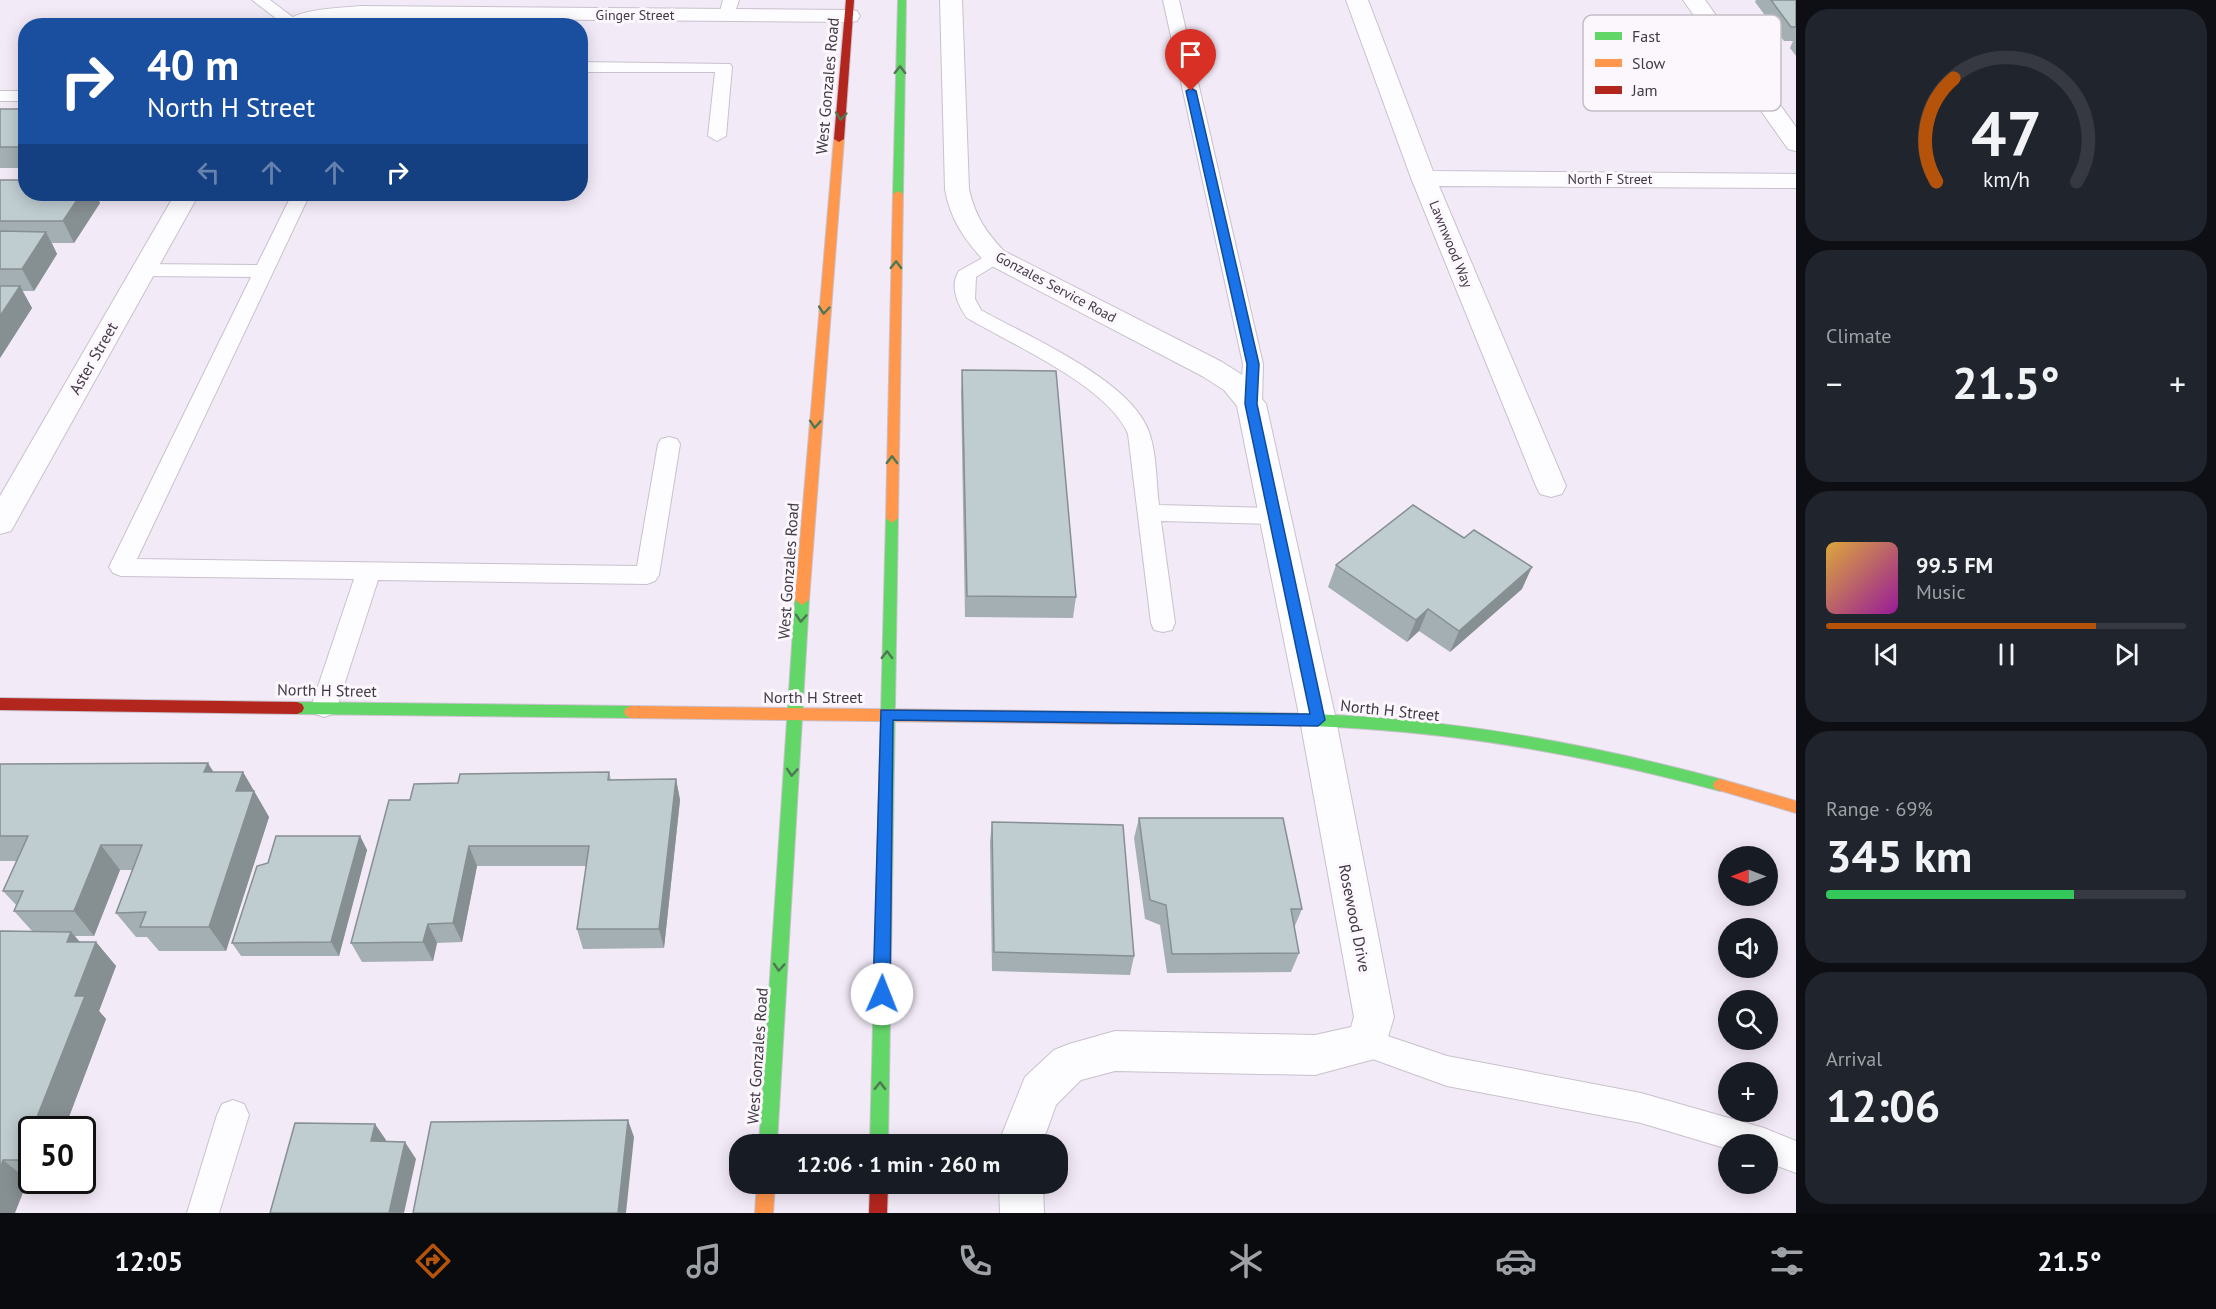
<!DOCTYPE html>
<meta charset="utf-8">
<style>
body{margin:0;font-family:"PT Sans",sans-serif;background:#20242c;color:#f1f3f6;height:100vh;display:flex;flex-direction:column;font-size:22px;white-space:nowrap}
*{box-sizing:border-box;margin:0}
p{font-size:20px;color:#9ea1a6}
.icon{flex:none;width:33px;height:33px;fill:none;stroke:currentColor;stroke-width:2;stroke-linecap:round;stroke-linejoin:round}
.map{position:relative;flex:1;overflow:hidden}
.side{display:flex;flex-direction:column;gap:9px;padding:9px;background:#0d0f14;width:420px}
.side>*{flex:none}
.hud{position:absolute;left:18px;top:18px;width:570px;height:183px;border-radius:24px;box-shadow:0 3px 15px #0003;background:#1a4fa0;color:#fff;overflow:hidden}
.needle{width:39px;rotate:270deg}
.controls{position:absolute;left:1718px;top:846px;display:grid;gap:12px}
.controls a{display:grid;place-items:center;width:60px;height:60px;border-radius:50%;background:#171b24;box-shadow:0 3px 15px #0003;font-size:30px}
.speed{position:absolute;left:18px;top:1116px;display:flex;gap:12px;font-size:30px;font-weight:700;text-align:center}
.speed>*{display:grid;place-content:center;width:78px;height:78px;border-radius:50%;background:#171b24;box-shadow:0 3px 15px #0003;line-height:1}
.speed .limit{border:3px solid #111;border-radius:9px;background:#fff;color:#111}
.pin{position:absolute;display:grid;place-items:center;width:51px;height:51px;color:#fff;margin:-62px -26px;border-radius:50% 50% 50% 0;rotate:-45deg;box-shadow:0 0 6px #0007}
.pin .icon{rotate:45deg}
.me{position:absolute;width:66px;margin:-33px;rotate:1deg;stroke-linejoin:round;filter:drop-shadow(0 0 4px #0008)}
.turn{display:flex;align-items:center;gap:21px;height:126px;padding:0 30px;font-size:27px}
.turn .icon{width:78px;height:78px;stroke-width:2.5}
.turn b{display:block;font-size:42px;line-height:51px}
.lanes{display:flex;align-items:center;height:57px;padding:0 30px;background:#0003;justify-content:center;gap:30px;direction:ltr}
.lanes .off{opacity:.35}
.big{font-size:45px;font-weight:700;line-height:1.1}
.side .tile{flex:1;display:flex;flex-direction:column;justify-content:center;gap:9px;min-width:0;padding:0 21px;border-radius:24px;background:#20242c}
.side .dial{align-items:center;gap:0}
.dial svg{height:156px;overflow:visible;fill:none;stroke:#363941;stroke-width:7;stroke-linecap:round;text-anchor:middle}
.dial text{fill:#f1f3f6;stroke:none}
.song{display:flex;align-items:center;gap:18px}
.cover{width:72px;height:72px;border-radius:9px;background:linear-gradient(135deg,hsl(40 70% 55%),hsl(300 70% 35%))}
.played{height:6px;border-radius:3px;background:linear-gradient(90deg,#b45309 75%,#363941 75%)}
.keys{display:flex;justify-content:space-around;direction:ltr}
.heat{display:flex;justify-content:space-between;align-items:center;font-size:33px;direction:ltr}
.charge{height:9px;border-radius:4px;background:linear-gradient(90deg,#34c759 69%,#363941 0)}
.trip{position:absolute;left:729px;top:1134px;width:339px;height:60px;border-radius:24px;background:#171b24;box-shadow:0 3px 15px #0003;font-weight:700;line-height:60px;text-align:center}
.tab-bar{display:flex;height:96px;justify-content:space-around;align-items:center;background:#090b0e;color:#9ea1a6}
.tab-bar .icon{width:42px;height:42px}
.tab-bar .on{color:#b45309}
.tab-bar b{font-size:27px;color:#f1f3f6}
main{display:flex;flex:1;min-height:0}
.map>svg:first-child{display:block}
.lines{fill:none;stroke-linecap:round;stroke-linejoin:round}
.lane-casing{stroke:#c9c1cd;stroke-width:2}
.street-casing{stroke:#c9c1cd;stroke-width:2}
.fast-casing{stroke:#c9c1cd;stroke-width:2}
.slow-casing{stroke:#c9c1cd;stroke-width:2}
.jam-casing{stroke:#c9c1cd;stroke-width:2}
.lane{fill:#fdfcfe;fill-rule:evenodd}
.street{fill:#fdfcfe;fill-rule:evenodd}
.fast{fill:#63d668;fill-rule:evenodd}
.slow{fill:#ff974d;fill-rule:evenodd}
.jam{fill:#b3261e;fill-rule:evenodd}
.wall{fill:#a4afb3}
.shaded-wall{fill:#868f92}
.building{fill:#bfccd0;stroke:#868f92;stroke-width:1.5}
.oneway{stroke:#4f7852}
.route{fill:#1a73e8;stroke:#114b97;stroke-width:1.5}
.labels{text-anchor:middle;stroke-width:6;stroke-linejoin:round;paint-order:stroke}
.far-street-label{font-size:14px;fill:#413944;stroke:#fbf7fd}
.street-label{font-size:16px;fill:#413944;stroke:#fbf7fd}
.key{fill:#fbf7fd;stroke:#c3bec6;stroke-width:1.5}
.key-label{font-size:16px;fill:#413944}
</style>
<main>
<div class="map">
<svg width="1796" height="1213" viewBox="0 0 1796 1213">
<rect width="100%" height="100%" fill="#f3eaf7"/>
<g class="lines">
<defs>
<g id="lane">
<path d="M252,0H270L302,24L286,26Z"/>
<path d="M723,0H739L733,18L727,20L719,15Z"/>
<path d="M1163,0H1179L1263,364L1262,404L1258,409H1244L1240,404L1243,364Z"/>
<path d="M556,10L564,15L561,26H545L550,12Z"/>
<path d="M580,62L730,64L732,67L726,136L717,141L708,136L715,72H580Z"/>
<rect x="0" y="91" width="26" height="10"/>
<path d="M292,194H310L137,559L637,566L658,444L661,439L669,437L677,439L680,444L659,575L655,581L647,584L378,580L337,707L333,714L324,717L315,714L311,707L354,579L121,576L113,573L109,567L251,277L144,276L134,270L144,264L257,265Z"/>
<path d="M995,251L1002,253L1005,257L1002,261L976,277L975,299L981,310C1029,337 1131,380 1149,432C1157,454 1156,482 1159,505L1274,508L1282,510L1285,516L1282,522L1274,524L1161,521L1175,623L1172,630L1163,632L1154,630L1151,623L1128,434C1108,386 1013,345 967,318C958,305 949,286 959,271Z"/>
<path d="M1367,1029L1447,1056L1641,1093L1764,1128L1796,1141V1173L1767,1162V1144H1728V1149L1641,1123L1447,1086L1356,1053L1352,1043L1356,1033Z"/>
<path d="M233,1100L244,1104L249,1115L219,1213H187L217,1115L222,1104Z"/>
</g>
<g id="street">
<path d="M940,0H962L969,189C975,216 986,232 1004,251L1222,362L1244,376L1266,404L1336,720L1394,1017L1382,1057L1315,1075L1115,1071L1081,1080L1056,1105L1042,1144H998L1025,1077L1054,1050L1069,1044L1115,1031L1315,1035L1351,1027L1354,1017L1300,720L1237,406L1224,390L1202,376L986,263C965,240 950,220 945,189Z"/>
<path d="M1346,0H1368L1433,171L1796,174V188L1439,186L1566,486L1562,494L1551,497L1540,494L1536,486L1411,178Z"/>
<path d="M1683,0H1705L1796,127V151L1788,149Z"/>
<path d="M361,6L849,10L857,11L860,16L857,21L849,22L361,18L312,26H281C294,8 341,8 361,6Z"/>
<path d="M175,194H199L11,531L0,534V496Z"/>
<path d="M999,1184H1043L1044,1213H1000Z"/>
</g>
<g id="fast">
<path d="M898,0H906L903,194L898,197L893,194Z"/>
<path d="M892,513L898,518L888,1144H870L886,518Z"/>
<path d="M802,595L809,600L777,1144H759L795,600Z"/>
<path d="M297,702L631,706L636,708L638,712L636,716L631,718L297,714L292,712L290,708L292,704Z"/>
<path d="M1112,712C1197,712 1282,711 1367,717C1486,725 1604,748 1720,779L1725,781L1727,785L1725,789L1720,791C1604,760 1487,737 1367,729C1282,723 1197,724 1112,724L1107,722L1105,718L1107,714Z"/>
</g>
<g id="slow">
<path d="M839,136L844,139L809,600L802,605L795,600L834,139Z"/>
<path d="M898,191L903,194L898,518L892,523L886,518L893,194Z"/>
<path d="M631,706L1112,712L1117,714L1119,718L1117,722L1112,724L631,718L626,716L624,712L626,708Z"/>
<path d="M1720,779L1796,801V813L1715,789L1713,785L1715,781Z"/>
<path d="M757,1184H775L773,1213H755Z"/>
</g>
<g id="jam">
<path d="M846,0H854L844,139L839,142L834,139Z"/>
<path d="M0,698L297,702L302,704L304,708L302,712L297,714L0,710Z"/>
<path d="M870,1184H888L887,1213H869Z"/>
</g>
</defs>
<use href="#lane" class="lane-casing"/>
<use href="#street" class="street-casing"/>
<use href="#fast" class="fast-casing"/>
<use href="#slow" class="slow-casing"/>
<use href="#jam" class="jam-casing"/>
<use href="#lane" class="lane"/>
<use href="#street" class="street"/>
<use href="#fast" class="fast"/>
<use href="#slow" class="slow"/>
<use href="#jam" class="jam"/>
</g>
<g class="wall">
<path d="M1756,0H1796V56L1790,48L1793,41H1784L1755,2Z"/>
<rect x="0" y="109" width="26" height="59"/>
<path d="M0,180L100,203L74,243H52L57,254L34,291H22L32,308L0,358Z"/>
<path d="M962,370L1076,597L1073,618L965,617L961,393Z"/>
<path d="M1336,565L1522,589L1450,652L1419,631L1407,642L1328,587Z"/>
<path d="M0,764L213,772H243L269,817L226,951H159L147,937H136L116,913L132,870H120L94,936H75L80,942H96L116,966L99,1011L106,1019L64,1130H32V1180H28L0,1213V931H32L14,911L16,905L3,891L17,861H0Z"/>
<path d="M609,772L611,780L676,779L680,800L664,948L583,949L577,929L586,866H477L462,942L437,943L433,961L362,962L351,943L410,800L458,783Z"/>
<path d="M1139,818L1302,909L1294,928L1299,953L1291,972L1167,973L1160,925L1145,919L1134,838Z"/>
<path d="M992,822L1134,956L1130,975L992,971L990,842Z"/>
<path d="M360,836L367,850L339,956H241L232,943L268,863Z"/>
</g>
<g class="shaded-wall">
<path d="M81,194H96L100,203L74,243L63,221Z"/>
<path d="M46,232L57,254L34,291L22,269Z"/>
<path d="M20,286L32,308L0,358V316Z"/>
<path d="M1532,567L1522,589L1450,652L1459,631Z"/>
<path d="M1428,609L1419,631L1407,642L1416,620Z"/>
<path d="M208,763L224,789L204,772Z"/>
<path d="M243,772L269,817L226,951L209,927L236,791Z"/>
<path d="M676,779L680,800L664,948L659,929Z"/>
<path d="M360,836L367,850L339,956L331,942Z"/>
<path d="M101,845L120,870L94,936L74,911Z"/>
<path d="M469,846L477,866L462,942L453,923Z"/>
<path d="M428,924L437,943L433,961L423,942Z"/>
<path d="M71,932L91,955L96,942L116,966L99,1011L106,1019L64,1130H32L75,996L67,942Z"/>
<path d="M628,1120L634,1137L626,1213H618Z"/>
<path d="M375,1124L386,1140L382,1158L371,1141Z"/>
<path d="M32,1131V1169L20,1160Z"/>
<path d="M405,1142L416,1159L404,1213H389Z"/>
<path d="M3,1160L28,1180L15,1213H0V1168Z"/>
</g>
<g class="building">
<path d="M1771,0H1796V27H1791Z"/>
<rect x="0" y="109" width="26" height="38"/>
<path d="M0,180H26V194H81L63,221H0Z"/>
<path d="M0,231L46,232L22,269H0Z"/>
<path d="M0,286H20L0,316Z"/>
<path d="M962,370L1056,371L1076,597L967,596Z"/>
<path d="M1413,505L1464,538L1474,530L1532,567L1459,631L1428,609L1416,620L1336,565Z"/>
<path d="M208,763L204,772H243L236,791H254L209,927H140L146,912L116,913L142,845H101L74,911H14L23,891H3L28,836H0V764Z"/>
<path d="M609,772L608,780L676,779L659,929H577L589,846H469L453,923L428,924L423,942L351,943L389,800H410L414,784L458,783L460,774Z"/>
<path d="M1139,818H1283L1302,909H1291L1299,953L1172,954L1166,905L1150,900Z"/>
<path d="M992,822L1123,825L1134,956L994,952Z"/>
<path d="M276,836H360L331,942L232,943L257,866L268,863Z"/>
<path d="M0,931L71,932L67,942H96L75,996H85L20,1160H3L0,1168Z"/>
<path d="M628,1120L618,1213H413L431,1122Z"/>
<path d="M295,1123L375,1124L371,1141L405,1142L389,1213H270Z"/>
</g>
<defs><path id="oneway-chevron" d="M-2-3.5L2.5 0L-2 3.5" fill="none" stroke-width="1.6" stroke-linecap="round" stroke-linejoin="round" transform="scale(1.5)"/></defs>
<g class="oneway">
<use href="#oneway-chevron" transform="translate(900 70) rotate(-89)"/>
<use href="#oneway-chevron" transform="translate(841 116) rotate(95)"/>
<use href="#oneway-chevron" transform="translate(896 265) rotate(-89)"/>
<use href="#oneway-chevron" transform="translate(824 310) rotate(95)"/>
<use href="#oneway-chevron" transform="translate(815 424) rotate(94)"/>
<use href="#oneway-chevron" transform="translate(892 460) rotate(-89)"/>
<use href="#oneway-chevron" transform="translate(801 618) rotate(94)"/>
<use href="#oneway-chevron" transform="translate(887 655) rotate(-89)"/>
<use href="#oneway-chevron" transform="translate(792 772) rotate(94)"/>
<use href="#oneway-chevron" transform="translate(779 967) rotate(94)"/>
<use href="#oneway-chevron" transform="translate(880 1086) rotate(-89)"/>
</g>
<path class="route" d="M1191,88L1196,91L1259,364L1257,404L1325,720L1318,726L893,720L890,994L888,999L882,1002L876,999L873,994L881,710L1310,714L1245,404L1247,364L1186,91Z"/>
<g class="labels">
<g class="far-street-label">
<text x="635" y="20">Ginger Street</text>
<text x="1610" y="184">North F Street</text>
<text transform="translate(1451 244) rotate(68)" y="5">Lawnwood Way</text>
<text transform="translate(1056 287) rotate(28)" y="5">Gonzales Service Road</text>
</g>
<g class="street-label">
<text transform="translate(827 86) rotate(-85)" y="6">West Gonzales Road</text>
<text transform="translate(93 358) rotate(-60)" y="6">Aster Street</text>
<text transform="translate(788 571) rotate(-86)" y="6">West Gonzales Road</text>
<text transform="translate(327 690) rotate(1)" y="6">North H Street</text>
<text x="813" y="703">North H Street</text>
<text transform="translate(1390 710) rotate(6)" y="6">North H Street</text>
<text transform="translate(1355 918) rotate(79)" y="6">Rosewood Drive</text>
<text transform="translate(757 1056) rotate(-86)" y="6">West Gonzales Road</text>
</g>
</g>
<rect x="1583" y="15" width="198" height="96" rx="9" class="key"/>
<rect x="1595" y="32" width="27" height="8" fill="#63d668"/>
<rect x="1595" y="59" width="27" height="8" fill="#ff974d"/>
<rect x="1595" y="86" width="27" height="8" fill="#b3261e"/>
<g class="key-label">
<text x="1632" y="42">Fast</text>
<text x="1632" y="69">Slow</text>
<text x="1632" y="96">Jam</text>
</g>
</svg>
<div class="controls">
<a><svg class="needle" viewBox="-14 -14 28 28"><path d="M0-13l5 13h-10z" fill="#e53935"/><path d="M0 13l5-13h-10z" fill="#9ea1a6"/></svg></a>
<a><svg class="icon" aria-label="sound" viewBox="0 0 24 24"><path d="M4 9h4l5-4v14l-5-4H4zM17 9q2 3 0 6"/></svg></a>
<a><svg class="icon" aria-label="search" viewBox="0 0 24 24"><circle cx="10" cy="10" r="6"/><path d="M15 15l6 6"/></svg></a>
<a>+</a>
<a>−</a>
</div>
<div class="speed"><div class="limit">50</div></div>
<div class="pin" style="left:1191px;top:91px;background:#d93025"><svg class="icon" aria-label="arrive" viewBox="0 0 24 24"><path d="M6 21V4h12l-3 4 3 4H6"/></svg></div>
<svg class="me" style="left:882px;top:994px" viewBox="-20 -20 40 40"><circle r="19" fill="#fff"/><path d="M0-13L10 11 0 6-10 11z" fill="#1a73e8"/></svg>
<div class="trip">12:06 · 1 min · 260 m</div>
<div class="hud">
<div class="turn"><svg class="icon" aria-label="right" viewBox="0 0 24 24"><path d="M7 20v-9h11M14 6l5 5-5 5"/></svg><div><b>40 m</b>North H Street</div></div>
<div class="lanes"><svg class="icon off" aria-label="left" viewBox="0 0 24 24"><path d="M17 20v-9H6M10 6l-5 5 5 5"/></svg><svg class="icon off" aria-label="ahead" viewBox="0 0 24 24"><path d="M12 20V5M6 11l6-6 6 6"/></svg><svg class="icon off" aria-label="ahead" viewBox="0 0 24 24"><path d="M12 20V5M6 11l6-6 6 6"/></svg><svg class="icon" aria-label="right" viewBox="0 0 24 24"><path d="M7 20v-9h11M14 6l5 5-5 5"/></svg></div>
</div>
</div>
<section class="side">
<div class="tile dial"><svg viewBox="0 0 100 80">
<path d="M14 69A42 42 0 1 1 86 69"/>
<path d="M14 69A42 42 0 0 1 23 16" stroke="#b45309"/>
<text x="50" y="56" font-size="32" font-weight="700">47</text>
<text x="50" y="72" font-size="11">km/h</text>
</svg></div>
<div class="tile"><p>Climate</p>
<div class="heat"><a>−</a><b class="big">21.5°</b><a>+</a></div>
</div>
<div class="tile">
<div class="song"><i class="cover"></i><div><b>99.5 FM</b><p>Music</p></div></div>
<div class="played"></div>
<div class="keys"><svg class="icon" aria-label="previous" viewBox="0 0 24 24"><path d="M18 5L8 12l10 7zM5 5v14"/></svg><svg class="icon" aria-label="pause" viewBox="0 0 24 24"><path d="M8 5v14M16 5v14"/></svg><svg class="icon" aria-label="next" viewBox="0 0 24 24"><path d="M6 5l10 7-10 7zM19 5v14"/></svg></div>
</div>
<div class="tile"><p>Range · 69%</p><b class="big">345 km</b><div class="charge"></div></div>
<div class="tile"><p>Arrival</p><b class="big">12:06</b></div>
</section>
</main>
<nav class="tab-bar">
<b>12:05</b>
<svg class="icon on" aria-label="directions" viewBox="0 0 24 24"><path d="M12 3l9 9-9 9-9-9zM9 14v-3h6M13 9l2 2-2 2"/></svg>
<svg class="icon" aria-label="music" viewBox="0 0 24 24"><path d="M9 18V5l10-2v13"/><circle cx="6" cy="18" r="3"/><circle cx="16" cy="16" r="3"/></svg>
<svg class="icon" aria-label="phone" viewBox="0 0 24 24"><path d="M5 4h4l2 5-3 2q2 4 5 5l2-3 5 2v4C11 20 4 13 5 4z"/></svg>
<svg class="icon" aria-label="climate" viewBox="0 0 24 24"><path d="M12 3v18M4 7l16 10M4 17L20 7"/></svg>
<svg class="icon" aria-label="car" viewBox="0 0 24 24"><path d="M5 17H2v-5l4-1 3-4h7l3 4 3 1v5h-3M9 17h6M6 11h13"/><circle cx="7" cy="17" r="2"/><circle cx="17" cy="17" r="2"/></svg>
<svg class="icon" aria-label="filters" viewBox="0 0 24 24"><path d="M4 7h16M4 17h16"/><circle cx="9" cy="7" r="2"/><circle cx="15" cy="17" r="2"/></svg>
<b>21.5°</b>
</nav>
